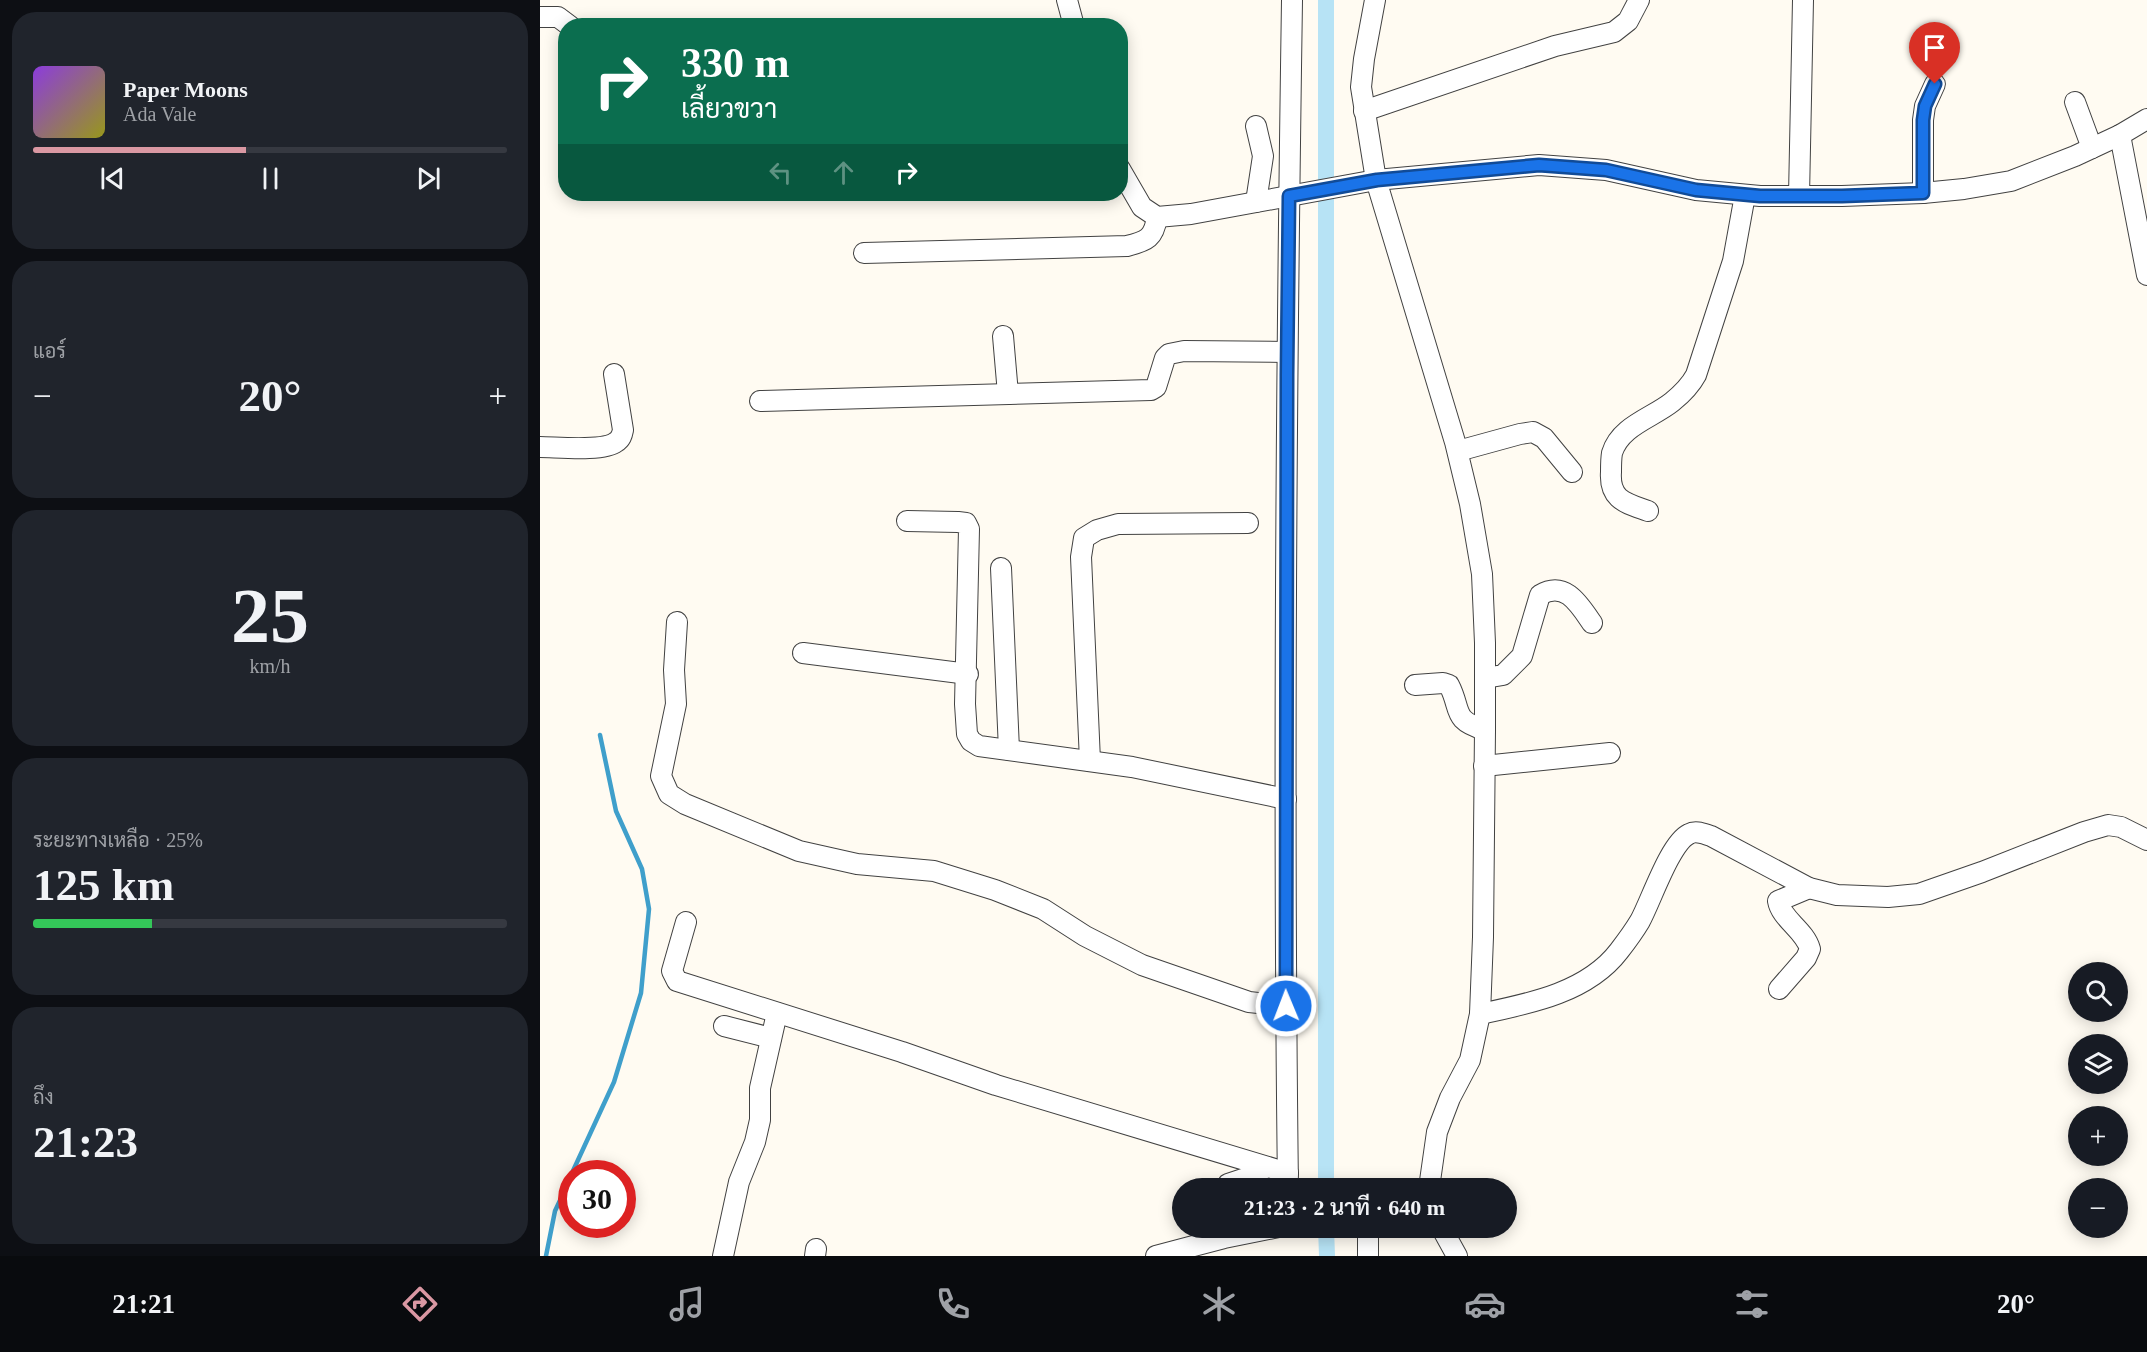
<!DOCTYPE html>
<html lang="th">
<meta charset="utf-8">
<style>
body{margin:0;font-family:"Times New Roman",Sarabun,serif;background:#20242c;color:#f1f3f6;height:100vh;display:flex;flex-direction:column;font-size:22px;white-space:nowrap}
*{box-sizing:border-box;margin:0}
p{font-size:20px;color:#9ea1a6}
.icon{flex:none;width:33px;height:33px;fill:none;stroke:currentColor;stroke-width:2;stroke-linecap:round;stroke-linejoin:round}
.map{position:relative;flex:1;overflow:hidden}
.details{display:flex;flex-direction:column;gap:12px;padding:12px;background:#0d0f14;width:540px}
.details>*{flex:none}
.banner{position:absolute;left:18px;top:18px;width:570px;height:183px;border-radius:24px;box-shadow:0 3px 15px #0003;background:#0b6e4f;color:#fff;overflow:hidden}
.tools{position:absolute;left:1528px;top:962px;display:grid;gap:12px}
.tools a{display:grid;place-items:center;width:60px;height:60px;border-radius:50%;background:#171b24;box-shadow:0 3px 15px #0003;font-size:30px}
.speed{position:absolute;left:18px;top:1160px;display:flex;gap:12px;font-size:30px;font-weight:700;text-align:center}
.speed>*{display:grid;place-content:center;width:78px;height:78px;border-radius:50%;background:#171b24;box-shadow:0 3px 15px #0003;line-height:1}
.speed .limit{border:9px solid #d22;background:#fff;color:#111}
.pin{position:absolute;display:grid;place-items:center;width:51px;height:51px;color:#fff;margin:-62px -26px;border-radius:50% 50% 50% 0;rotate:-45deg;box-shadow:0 0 6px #0007}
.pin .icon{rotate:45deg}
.me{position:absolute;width:66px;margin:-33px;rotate:359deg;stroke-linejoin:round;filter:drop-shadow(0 0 4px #0008)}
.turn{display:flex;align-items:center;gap:21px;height:126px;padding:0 24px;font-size:27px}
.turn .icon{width:78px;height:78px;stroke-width:2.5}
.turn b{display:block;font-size:42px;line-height:51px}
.lanes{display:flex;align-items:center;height:57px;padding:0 24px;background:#0003;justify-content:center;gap:30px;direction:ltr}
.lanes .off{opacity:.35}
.big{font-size:45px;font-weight:600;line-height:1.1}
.details .widget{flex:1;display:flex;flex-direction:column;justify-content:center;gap:9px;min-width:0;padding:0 21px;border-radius:24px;background:#20242c}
.details .dial{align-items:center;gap:0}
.dial b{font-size:78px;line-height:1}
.song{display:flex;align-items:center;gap:18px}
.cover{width:72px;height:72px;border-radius:9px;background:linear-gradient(135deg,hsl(270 70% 55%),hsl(60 70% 35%))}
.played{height:6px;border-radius:3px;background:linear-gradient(90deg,#da98a3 45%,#363941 45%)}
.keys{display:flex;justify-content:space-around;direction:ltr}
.heat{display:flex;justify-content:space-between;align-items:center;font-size:33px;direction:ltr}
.charge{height:9px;border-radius:4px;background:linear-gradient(90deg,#34c759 25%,#363941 0)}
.trip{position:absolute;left:632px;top:1178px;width:345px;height:60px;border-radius:30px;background:#171b24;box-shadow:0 3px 15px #0003;font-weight:600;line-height:60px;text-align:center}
.menu{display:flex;height:96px;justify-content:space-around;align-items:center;background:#090b0e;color:#9ea1a6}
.menu .icon{width:42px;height:42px}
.menu .selected{color:#da98a3}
.menu b{font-size:27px;color:#f1f3f6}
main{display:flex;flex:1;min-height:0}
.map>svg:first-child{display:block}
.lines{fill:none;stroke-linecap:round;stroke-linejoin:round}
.stream{stroke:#3f9fcb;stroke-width:4.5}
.canal{stroke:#b7e3f5;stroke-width:16}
.minor-casing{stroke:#424242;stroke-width:22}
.minor{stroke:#fff;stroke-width:20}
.route-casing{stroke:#114b97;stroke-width:15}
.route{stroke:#1a73e8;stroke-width:10}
</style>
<main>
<section class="details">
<div class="widget">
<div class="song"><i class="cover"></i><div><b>Paper Moons</b><p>Ada Vale</p></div></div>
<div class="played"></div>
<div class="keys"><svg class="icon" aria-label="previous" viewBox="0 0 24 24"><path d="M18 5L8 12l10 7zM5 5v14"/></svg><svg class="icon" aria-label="pause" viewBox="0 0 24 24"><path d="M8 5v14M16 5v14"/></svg><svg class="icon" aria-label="next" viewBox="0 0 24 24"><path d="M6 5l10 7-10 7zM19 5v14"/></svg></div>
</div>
<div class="widget"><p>แอร์</p>
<div class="heat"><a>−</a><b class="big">20°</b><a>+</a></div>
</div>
<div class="widget dial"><b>25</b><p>km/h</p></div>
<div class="widget"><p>ระยะทางเหลือ · 25%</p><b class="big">125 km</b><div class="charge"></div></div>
<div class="widget"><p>ถึง</p><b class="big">21:23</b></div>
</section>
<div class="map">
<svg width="1607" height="1256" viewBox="0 0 1607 1256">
<rect width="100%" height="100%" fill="#fffbf2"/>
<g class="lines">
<g class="stream">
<path d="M32,1173L74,1082L101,993L109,909L102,869L76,811L60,735"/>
<path d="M6,1256L15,1211L32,1175"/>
</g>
<g class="canal">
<path d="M786,0V1188"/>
<path d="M786,1227L787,1256"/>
</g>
<defs>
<g id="minor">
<path d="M527,0L534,26"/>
<path d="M835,0L824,59L821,87L836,180L915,442L930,504L942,574L945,643V730L943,937L940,1014L930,1060L910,1098L897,1132L889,1188"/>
<path d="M0,17H18L30,26"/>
<path d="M1535,102L1552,148"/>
<path d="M824,111L1015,46L1074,32L1088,21L1099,0"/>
<path d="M716,126L723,156L716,202"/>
<path d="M1580,135L1607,275"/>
<path d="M580,169L602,207L617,217L651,214L836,180L999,165L1066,170L1156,190L1220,196H1302L1383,193L1424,189L1471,181L1535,156L1580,135L1607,119"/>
<path d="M1383,193V120L1385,106L1395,84"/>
<path d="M1259,196L1263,0"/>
<path d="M324,253L587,246C607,241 614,238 617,217"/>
<path d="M463,336L468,394"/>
<path d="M220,401L611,390L616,387L625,358L629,354L644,351L747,352"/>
<path d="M0,447C17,447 63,452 76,442C81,439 82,435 83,430L74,374"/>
<path d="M918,451L980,434L993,432L1004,438L1032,472"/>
<path d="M1108,511C1086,503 1069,500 1071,472C1071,466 1071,459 1072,453C1080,426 1112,418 1132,402C1142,394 1150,386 1156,375L1193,261L1205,195"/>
<path d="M367,521L418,522L426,523L429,529L425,704L427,734L431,741L439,746L592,767L746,799"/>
<path d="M461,568L469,750"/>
<path d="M137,622L134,670L136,704L121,776L129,794L145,804L259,851L317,864L394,871L455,890L503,909L545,936L602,965L709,1002L746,1006"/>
<path d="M263,653L428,674"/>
<path d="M945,678L963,675L982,656L1000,595C1025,580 1039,604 1052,623"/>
<path d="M875,685L903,683L909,685C922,710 911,720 945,730"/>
<path d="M550,761L541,557L544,538L557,530L578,524L708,523"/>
<path d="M944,766L1070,753"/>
<path d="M146,922L132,971L137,981L362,1052L456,1085L748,1173"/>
<path d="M1239,989L1266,958L1270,949C1265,930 1241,919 1238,901L1269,888"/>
<path d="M940,1014C988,1004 1047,993 1079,951C1086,942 1094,931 1100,921C1111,901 1130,843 1149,834C1156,830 1164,834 1171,836L1269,888L1297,895L1348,897L1379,894L1442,872L1544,832L1568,825L1581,827L1607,840"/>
<path d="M184,1026L231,1038"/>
<path d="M688,1184L712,1176L726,1167"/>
<path d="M748,1188C743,792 746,396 752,0"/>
<path d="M901,1227L917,1256"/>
<path d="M183,1256L199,1182L215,1142L220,1120V1088L237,1013"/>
<path d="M275,1256L276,1249"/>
<path d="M616,1256L684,1238L739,1227"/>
<path d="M828,1256V1227"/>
</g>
</defs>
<use href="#minor" class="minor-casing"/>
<use href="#minor" class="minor"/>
</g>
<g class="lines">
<defs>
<path id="route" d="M746,1006L747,375L749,196L837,180L999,165L1066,170L1156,190L1220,196H1302L1383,193V120L1385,106L1395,84"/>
</defs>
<use href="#route" class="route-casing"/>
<use href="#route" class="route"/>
</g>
</svg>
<div class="tools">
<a><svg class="icon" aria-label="search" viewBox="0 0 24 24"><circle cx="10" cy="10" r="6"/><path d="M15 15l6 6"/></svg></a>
<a><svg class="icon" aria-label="layers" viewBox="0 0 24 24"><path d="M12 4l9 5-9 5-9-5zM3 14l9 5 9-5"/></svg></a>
<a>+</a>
<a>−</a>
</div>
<div class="speed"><div class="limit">30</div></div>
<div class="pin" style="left:1395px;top:84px;background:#d93025"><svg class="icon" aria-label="arrive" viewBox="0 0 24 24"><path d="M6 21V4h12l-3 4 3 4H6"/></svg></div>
<svg class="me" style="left:746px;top:1006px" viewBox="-20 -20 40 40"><circle r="17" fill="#1a73e8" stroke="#fff" stroke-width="3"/><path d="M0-11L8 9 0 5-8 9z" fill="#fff"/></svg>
<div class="trip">21:23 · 2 นาที · 640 m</div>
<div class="banner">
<div class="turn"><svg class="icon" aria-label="right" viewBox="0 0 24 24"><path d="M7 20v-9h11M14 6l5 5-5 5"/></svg><div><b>330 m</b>เลี้ยวขวา</div></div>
<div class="lanes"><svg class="icon off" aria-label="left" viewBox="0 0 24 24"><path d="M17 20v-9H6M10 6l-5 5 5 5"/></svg><svg class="icon off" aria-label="ahead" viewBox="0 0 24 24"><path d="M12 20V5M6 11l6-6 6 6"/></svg><svg class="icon" aria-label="right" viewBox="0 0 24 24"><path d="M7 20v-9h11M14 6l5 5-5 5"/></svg></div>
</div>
</div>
</main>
<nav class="menu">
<b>21:21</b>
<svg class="icon selected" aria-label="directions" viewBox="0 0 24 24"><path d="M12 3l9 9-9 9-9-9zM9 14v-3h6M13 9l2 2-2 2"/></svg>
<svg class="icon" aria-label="music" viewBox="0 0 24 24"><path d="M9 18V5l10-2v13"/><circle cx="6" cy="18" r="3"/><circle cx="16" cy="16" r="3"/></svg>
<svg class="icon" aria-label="phone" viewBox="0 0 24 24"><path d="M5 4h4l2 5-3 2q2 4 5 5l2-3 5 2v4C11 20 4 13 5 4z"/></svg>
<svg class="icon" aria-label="climate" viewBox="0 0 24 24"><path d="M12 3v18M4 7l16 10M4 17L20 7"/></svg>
<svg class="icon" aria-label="car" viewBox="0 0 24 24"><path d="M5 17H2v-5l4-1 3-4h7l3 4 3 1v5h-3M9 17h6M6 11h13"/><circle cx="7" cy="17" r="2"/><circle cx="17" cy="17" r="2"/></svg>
<svg class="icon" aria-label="filters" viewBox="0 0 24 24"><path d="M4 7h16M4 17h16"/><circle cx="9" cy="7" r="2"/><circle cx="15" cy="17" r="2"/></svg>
<b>20°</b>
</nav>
